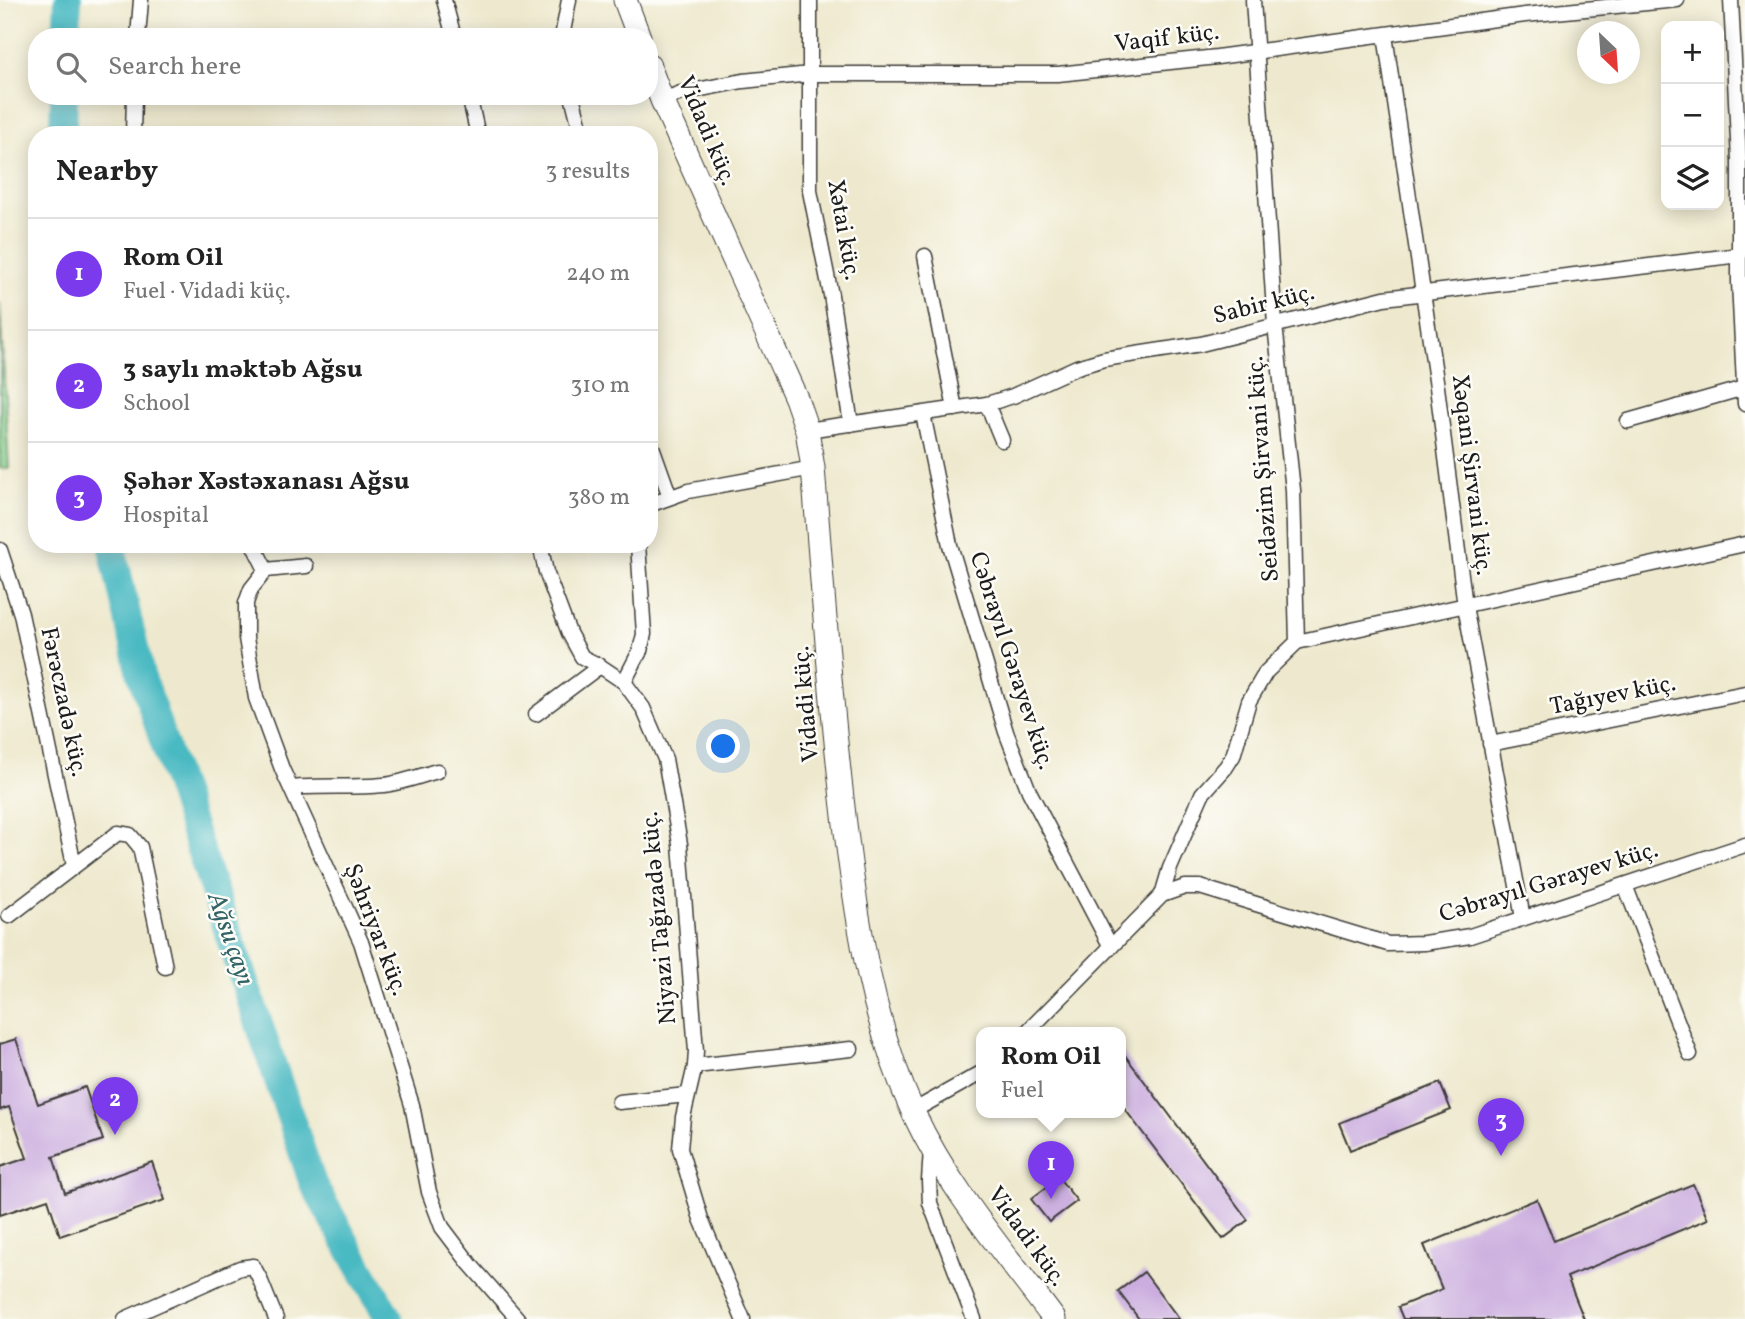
<!DOCTYPE html>
<html lang="en">
<head>
<meta charset="utf-8">
<style>
  :root { --surface:#fff; --page:#f6f6f6; --text:#222; --muted:#767676; --line:#e0e0e0; --accent:#7c3aed }
  body { margin:0; font-family:Vollkorn,serif; background:var(--page); color:var(--text) }
  .controls { position:absolute; right:21px; top:21px; display:grid; overflow:hidden; border-radius:14px; box-shadow:0 4px 18px #0003 }
  .controls button { width:63px; height:63px; display:grid; place-items:center; padding:0; border:0; border-bottom:2px solid var(--line); background:var(--surface); color:var(--text); font:35px sans-serif }
  .compass { position:absolute; left:1577px; top:21px; width:63px; height:63px; border-radius:50%; background:var(--surface); box-shadow:0 4px 18px #0003; rotate:155deg }
  .you { position:absolute; left:724px; top:747px; width:24px; height:24px; margin:-18px; border:5px solid #fff; border-radius:50%; background:#1a73e8; box-shadow:0 0 0 10px #1a73e833 }
  .badge { display:grid; place-items:center; width:46px; height:46px; border-radius:50%; background:var(--accent); color:#fff; font-size:23px; font-weight:700 }
  .pin { position:absolute; translate:-50% -58px; filter:drop-shadow(0 2px 4px #0008) }
  .pin::after { content:''; position:absolute; top:37px; width:24px; height:21px; background:inherit; clip-path:polygon(0 0,100% 0,50% 100%) }
  .popup { position:absolute; left:976px; top:1027px; width:150px; height:91px; box-sizing:border-box; display:grid; place-content:center; border-radius:14px; background:var(--surface); filter:drop-shadow(0 2px 5px #0005); font-size:23px; white-space:nowrap; color:var(--muted) }
  .popup b { font-size:26px; color:var(--text) }
  .popup::after { content:''; position:absolute; left:50%; top:100%; margin-left:-14px; border:14px solid transparent; border-top-color:var(--surface) }
  .list { margin:0; padding:0; list-style:none }
  h2 { display:flex; justify-content:space-between; align-items:center; height:91px; margin:0; padding:0 28px; font-size:30px }
  h2 small { font-size:23px; font-weight:400; color:var(--muted) }
  .list li { display:grid; grid-template-columns:46px 1fr auto; gap:21px; align-items:center; box-sizing:border-box; height:112px; padding:0 28px; border-top:2px solid var(--line) }
  .list b { display:block; font-size:26px; white-space:nowrap }
  .list p { margin:0; font-size:23px; white-space:nowrap; color:var(--muted) }
  .list em { font-size:23px; font-style:normal; color:var(--muted) }
  .icon { flex:none; width:38px; height:38px; fill:none; stroke:currentColor; stroke-width:2; stroke-linecap:round; stroke-linejoin:round }
  .map { position:relative; flex:none; width:1745px; height:1319px; overflow:hidden }
  .search { position:absolute; background:var(--surface); box-shadow:0 4px 18px #0003; left:28px; top:28px; width:630px; height:77px; display:flex; align-items:center; gap:18px; box-sizing:border-box; padding:0 24px; border-radius:28px; color:var(--muted); font-size:26px }
  .panel { position:absolute; background:var(--surface); box-shadow:0 4px 18px #0003; left:28px; top:126px; width:630px; height:427px; border-radius:28px }
  .map>svg:first-child { display:block }
</style>
</head>
<body>
<div class="map">
<svg width="1745" height="1319" viewBox="0 0 1745 1319">
  <rect width="100%" height="100%" fill="#fdfcf7"/>
  <filter id="ink" filterUnits="userSpaceOnUse"><feTurbulence type="fractalNoise" baseFrequency=".0143" numOctaves="2"/><feDisplacementMap in="SourceGraphic" scale="14" xChannelSelector="R" yChannelSelector="G"/><feConvolveMatrix kernelMatrix="1 2 1 2 8 2 1 2 1" color-interpolation-filters="sRGB"/></filter>
  <filter id="wash" filterUnits="userSpaceOnUse"><feTurbulence type="fractalNoise" baseFrequency=".00686" numOctaves="4" result="noise"/><feDisplacementMap in="SourceGraphic" scale="28" xChannelSelector="R" yChannelSelector="G"/><feGaussianBlur stdDeviation="1.57" result="paint"/><feColorMatrix in="noise" values="0 0 0 0 0 0 0 0 0 0 0 0 0 0 0 0 0 1.4 0 .05"/><feComposite in="paint" operator="in"/></filter>
  <g filter="url(#wash)">
    <rect width="100%" height="100%" fill="#eee9ce"/>
    <polygon fill="#84cd8a" stroke="#507453" stroke-width="2" points="0,304 9,468 0,468"/>
    <g fill="none" stroke-linecap="round" stroke-linejoin="round">
      <g stroke="#4ab9c2" stroke-width="28">
        <polyline points="66,37 68,0"/>
        <polyline points="63,135 64,96"/>
        <polyline points="111,544 141,675 313,1184 389,1319"/>
      </g>
    </g>
    <g id="blocks">
      <g fill="#cbaddf">
        <polygon points="16,1039 38,1104 85,1087 103,1140 53,1157 65,1193 152,1162 165,1200 60,1236 48,1199 0,1215 0,1167 27,1158 9,1107 0,1110 0,1044"/>
        <polygon points="1121,1050 1248,1220 1223,1239 1121,1104"/>
        <polygon points="1440,1083 1451,1110 1350,1150 1339,1123"/>
        <polygon points="1059,1178 1077,1201 1049,1222 1031,1199"/>
        <polygon points="1693,1184 1708,1219 1567,1277 1584,1319 1403,1319 1398,1307 1442,1289 1424,1245 1537,1199 1554,1241"/>
        <polygon points="1144,1272 1179,1319 1139,1319 1118,1291"/>
      </g>
    </g>
  </g>
  <g filter="url(#ink)">
    <use href="#blocks" fill-opacity="0" stroke="#3c3b37" stroke-width="2"/>
    <g fill="none" stroke-linecap="round" stroke-linejoin="round">
      <defs>
        <g id="minor">
          <polyline points="444,0 454,37"/>
          <polyline points="810,0 810,191 831,295 851,424"/>
          <polyline points="1731,0 1739,161 1739,282 1745,404"/>
          <polyline points="1385,35 1437,387 1465,606 1523,918"/>
          <polyline points="138,37 141,0"/>
          <polyline points="562,37 569,0"/>
          <polyline points="469,96 478,135"/>
          <polyline points="572,96 582,135"/>
          <polyline points="662,100 681,93 743,81 810,74 1058,74 1217,57 1525,15 1677,0"/>
          <polyline points="133,135 134,96"/>
          <polyline points="925,256 955,409"/>
          <polyline points="987,404 1002,440"/>
          <polyline points="923,414 950,545 1006,732 1029,791 1111,947"/>
          <polyline points="1628,421 1744,388"/>
          <polyline points="807,430 987,404 1013,396 1077,367 1104,359 1201,344 1384,298 1740,255"/>
          <polyline points="649,438 670,497"/>
          <polyline points="649,505 688,491 813,468"/>
          <polyline points="253,544 266,570 251,589 246,603 246,638 256,698 282,769 361,942 412,1105 429,1192 442,1227 470,1264 518,1319"/>
          <polyline points="540,544 546,572 569,633 582,657 600,666 624,682 643,708 665,759 680,844 696,1051 695,1066 683,1117 680,1149 701,1219 743,1319"/>
          <polyline points="0,550 21,614 74,865"/>
          <polyline points="266,570 306,566"/>
          <polyline points="1297,642 1745,544"/>
          <polyline points="624,682 640,651 644,634 638,544"/>
          <polyline points="536,714 600,666"/>
          <polyline points="1490,744 1745,693"/>
          <path d="M 291,788 C 322,785 353,788 384,785 C 401,783 420,776 437,771"/>
          <polyline points="1625,885 1690,1054"/>
          <polyline points="1162,895 1170,868 1202,794 1226,767 1233,756 1249,701 1266,672 1297,642 1293,490 1275,325 1253,0"/>
          <polyline points="9,916 118,833 130,835 140,847 165,967"/>
          <polyline points="1026,1033 1162,895 1185,887 1200,887 1388,944 1424,943 1470,936 1745,845"/>
          <polyline points="695,1066 851,1049"/>
          <polyline points="619,1102 687,1095"/>
          <polyline points="913,1111 981,1073"/>
          <polyline points="931,1149 929,1181 930,1203 974,1319"/>
          <polyline points="125,1319 240,1268 253,1266 259,1277 276,1319"/>
        </g>
        <g id="primary">
          <polyline points="625,0 639,37"/>
          <path d="M 649,66 L 662,100 L 796,398 L 807,430 L 813,468 C 823,590 831,711 846,832 C 858,928 873,1025 914,1114 C 949,1189 1005,1253 1054,1319"/>
        </g>
      </defs>
      <use href="#minor" stroke="#3c3b37" stroke-width="17"/>
      <use href="#primary" stroke="#3c3b37" stroke-width="25"/>
      <use href="#minor" stroke="#fff" stroke-width="14"/>
      <use href="#primary" stroke="#fff" stroke-width="23"/>
    </g>
  </g>
  <g text-anchor="middle" dominant-baseline="central" stroke-width="5" stroke-linejoin="round" paint-order="stroke">
    <g font-size="24" fill="#1c1c1c" stroke="#fdfcf7">
      <text transform="translate(1167 39) rotate(-7)">Vaqif küç.</text>
      <text transform="translate(706 131) rotate(67)">Vidadi küç.</text>
      <text transform="translate(843 230) rotate(80)">Xətai küç.</text>
      <text transform="translate(1264 305) rotate(-14)">Sabir küç.</text>
      <text transform="translate(1264 469) rotate(-94)">Seidəzim Şirvani küç.</text>
      <text transform="translate(1471 475) rotate(83)">Xəqani Şirvani küç.</text>
      <text transform="translate(1011 661) rotate(72)">Cəbrayıl Gərayev küç.</text>
      <text transform="translate(1613 696) rotate(-11)">Tağıyev küç.</text>
      <text transform="translate(63 702) rotate(78)">Fərəczadə küç.</text>
      <text transform="translate(807 704) rotate(-95)">Vidadi küç.</text>
      <text transform="translate(1549 883) rotate(-17)">Cəbrayıl Gərayev küç.</text>
      <text transform="translate(660 918) rotate(-95)">Niyazi Tağızadə küç.</text>
      <text transform="translate(375 930) rotate(69)">Şəhriyar küç.</text>
      <text transform="translate(1026 1237) rotate(54)">Vidadi küç.</text>
    </g>
    <g font-size="26" font-style="italic" fill="#316367" stroke="#fdfcf7">
      <text transform="translate(230 939) rotate(71)">Ağsu çayı</text>
    </g>
  </g>
</svg>
<div class="controls">
<button>+</button>
<button>−</button>
<button><svg class="icon" aria-label="layers" viewBox="0 0 24 24"><path d="M12 4l9 5-9 5-9-5zM3 14l9 5 9-5"/></svg></button>
</div>
<svg class="compass" viewBox="-18 -18 36 36"><path d="M0-13l5 13h-10z" fill="#e53935"/><path d="M0 13l5-13h-10z" fill="#767676"/></svg>
<div class="you"></div>
<div class="pin badge" style="left:1051px;top:1199px">1</div>
<div class="popup"><b>Rom Oil</b>Fuel</div>
<div class="pin badge" style="left:115px;top:1135px">2</div>
<div class="pin badge" style="left:1501px;top:1156px">3</div>
<div class="search"><svg class="icon" aria-label="search" viewBox="0 0 24 24"><circle cx="10" cy="10" r="6"/><path d="M15 15l6 6"/></svg>Search here</div>
<section class="panel">
<h2>Nearby<small>3 results</small></h2>
<ul class="list">
<li><span class="badge">1</span><div><b>Rom Oil</b><p>Fuel · Vidadi küç.</p></div><em>240 m</em></li>
<li><span class="badge">2</span><div><b>3 saylı məktəb Ağsu</b><p>School</p></div><em>310 m</em></li>
<li><span class="badge">3</span><div><b>Şəhər Xəstəxanası Ağsu</b><p>Hospital</p></div><em>380 m</em></li>
</ul>
</section>
</div>
</body>
</html>
